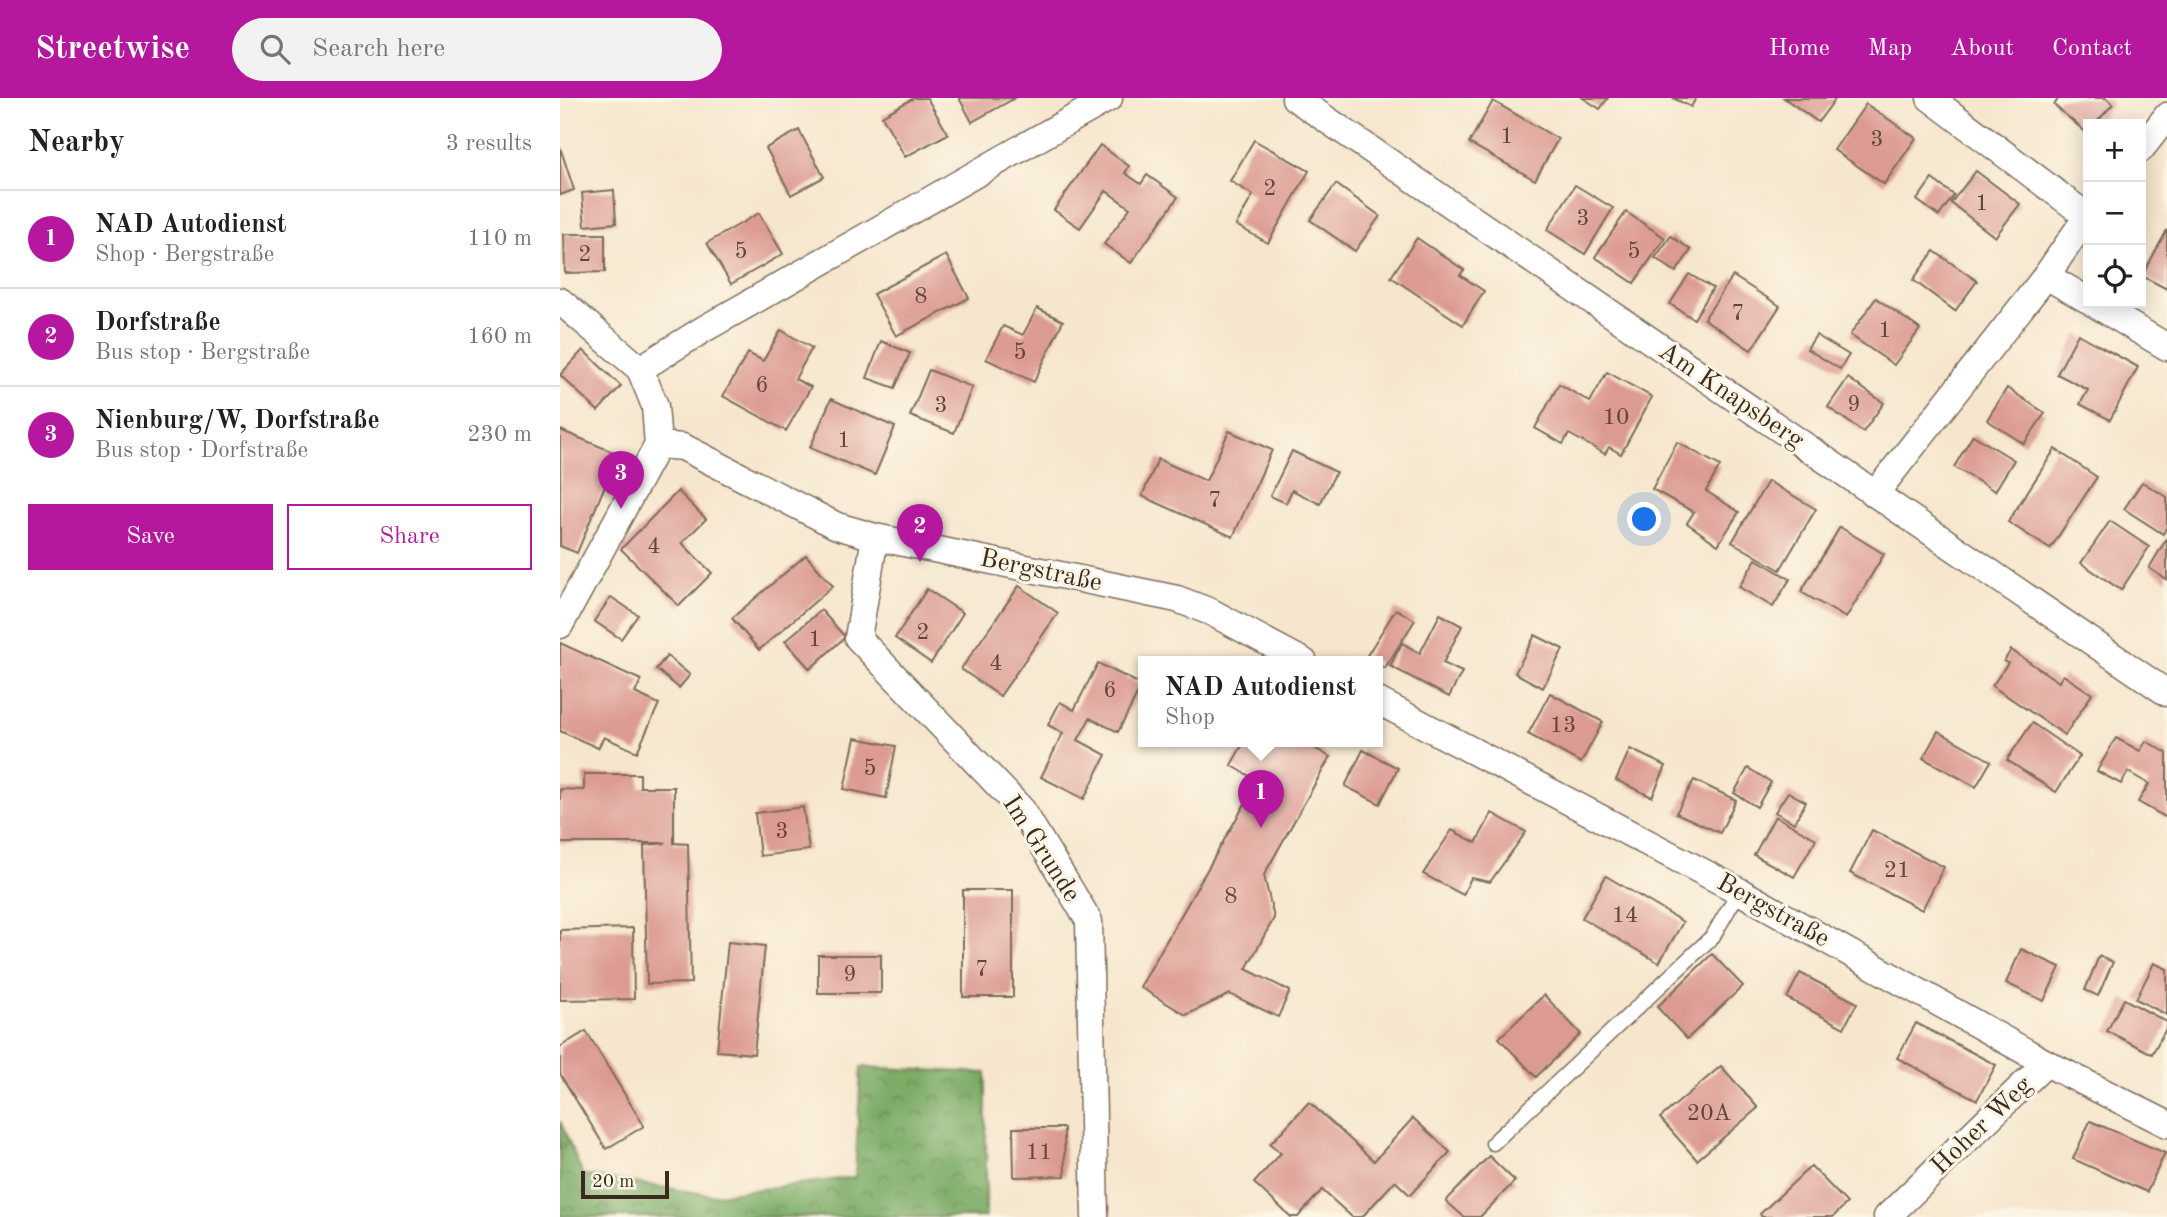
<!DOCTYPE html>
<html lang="en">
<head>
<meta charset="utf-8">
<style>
  :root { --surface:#fff; --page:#f2f2f2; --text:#202124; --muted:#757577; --line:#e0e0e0; --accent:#b5179e }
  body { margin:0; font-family:"Old Standard TT",serif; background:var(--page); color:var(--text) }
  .controls { position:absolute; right:21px; top:21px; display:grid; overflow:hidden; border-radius:0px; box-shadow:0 4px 18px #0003 }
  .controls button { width:63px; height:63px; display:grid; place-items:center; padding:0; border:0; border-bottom:2px solid var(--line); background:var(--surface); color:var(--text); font:35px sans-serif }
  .scale { position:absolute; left:21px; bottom:18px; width:88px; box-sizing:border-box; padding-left:7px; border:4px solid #3b2a1e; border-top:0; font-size:19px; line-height:24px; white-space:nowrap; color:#3b2a1e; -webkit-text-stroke:5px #fcf5e5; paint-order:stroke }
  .you { position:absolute; left:1085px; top:422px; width:24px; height:24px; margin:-18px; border:5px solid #fff; border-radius:50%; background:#1a73e8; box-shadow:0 0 0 10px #1a73e833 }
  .badge { display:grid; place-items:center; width:46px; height:46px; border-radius:50%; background:var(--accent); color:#fff; font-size:23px; font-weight:700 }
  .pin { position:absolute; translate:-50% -58px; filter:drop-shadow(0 2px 4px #0008) }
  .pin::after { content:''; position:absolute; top:37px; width:24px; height:21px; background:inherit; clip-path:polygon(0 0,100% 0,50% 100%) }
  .popup { position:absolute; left:578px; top:558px; width:245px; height:91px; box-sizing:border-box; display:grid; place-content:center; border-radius:0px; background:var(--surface); filter:drop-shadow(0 2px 5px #0005); font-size:23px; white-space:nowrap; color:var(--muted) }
  .popup b { font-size:26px; color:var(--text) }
  .popup::after { content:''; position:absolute; left:50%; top:100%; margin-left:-14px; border:14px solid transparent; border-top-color:var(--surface) }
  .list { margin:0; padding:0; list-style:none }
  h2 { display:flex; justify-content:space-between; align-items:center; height:91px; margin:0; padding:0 28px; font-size:30px }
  h2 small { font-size:23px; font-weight:400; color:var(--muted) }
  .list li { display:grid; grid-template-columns:46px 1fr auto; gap:21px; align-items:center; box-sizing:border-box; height:98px; padding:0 28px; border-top:2px solid var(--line) }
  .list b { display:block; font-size:26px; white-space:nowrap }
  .list p { margin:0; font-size:23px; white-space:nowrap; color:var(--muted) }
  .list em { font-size:23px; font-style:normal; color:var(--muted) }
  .actions { display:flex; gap:14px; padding:21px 28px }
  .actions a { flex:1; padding:16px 0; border:2px solid var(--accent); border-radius:0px; text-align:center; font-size:24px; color:var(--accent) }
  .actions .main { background:var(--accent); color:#fff }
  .icon { flex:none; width:38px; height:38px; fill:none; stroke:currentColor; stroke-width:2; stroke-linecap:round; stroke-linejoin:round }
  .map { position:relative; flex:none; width:1607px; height:1119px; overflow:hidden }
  header { display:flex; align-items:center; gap:42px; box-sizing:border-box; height:98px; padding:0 35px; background:var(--accent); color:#fff }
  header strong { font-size:33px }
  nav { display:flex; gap:38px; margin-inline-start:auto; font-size:24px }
  .search { width:490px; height:63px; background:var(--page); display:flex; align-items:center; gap:18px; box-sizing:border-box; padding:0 24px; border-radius:38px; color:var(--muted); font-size:26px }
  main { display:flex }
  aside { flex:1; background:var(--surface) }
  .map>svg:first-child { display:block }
</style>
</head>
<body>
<header>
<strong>Streetwise</strong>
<div class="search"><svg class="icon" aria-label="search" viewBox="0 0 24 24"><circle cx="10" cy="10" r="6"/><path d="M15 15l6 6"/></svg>Search here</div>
<nav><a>Home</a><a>Map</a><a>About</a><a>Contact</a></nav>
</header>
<main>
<aside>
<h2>Nearby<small>3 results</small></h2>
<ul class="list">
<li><span class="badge">1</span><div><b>NAD Autodienst</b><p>Shop · Bergstraße</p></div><em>110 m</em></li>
<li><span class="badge">2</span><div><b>Dorfstraße</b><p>Bus stop · Bergstraße</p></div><em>160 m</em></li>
<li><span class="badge">3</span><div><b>Nienburg/W, Dorfstraße</b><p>Bus stop · Dorfstraße</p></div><em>230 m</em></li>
</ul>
<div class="actions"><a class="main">Save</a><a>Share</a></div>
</aside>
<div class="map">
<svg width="1607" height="1119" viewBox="0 0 1607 1119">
  <defs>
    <pattern id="forest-crowns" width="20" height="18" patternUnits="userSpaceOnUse" patternTransform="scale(1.75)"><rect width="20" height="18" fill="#7cac66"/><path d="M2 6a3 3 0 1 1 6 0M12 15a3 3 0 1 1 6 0" fill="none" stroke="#678c53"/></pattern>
  </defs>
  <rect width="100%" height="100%" fill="#fcf5e5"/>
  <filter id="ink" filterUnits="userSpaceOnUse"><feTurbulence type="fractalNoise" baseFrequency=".0143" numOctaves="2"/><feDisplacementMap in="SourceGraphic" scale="14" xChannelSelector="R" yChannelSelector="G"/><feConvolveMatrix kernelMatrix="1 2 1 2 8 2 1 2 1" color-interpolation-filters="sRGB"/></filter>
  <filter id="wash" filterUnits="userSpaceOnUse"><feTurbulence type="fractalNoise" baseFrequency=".00686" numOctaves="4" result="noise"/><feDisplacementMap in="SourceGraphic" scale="28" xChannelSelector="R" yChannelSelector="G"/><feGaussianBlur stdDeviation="1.57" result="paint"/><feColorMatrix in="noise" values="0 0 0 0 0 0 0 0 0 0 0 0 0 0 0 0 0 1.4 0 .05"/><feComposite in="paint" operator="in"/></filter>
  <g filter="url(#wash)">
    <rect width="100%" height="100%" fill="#f6e6cd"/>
    <polygon fill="url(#forest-crowns)" stroke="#5c6b42" stroke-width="2" points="301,969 426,975 426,1119 0,1119 0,1023 23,1077 152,1097 295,1079"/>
    <g id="blocks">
      <g fill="#db9a92">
        <polygon points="354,0 367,0 388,36 345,59 322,18"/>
        <polygon points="399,0 455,0 412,24"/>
        <polygon points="1023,0 1048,0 1040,11"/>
        <polygon points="1113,0 1136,0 1131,9"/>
        <polygon points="1224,0 1276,0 1258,24"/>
        <polygon points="1499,0 1546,0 1553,6 1535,26 1528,26 1528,36 1494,7"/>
        <polygon points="933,3 998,41 975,82 909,45"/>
        <polygon points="1306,6 1356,40 1324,86 1274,52"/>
        <polygon points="239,32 264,79 231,97 206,50"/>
        <polygon points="694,42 749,73 708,145 676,127 693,97 670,83"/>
        <polygon points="540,47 569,68 565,75 581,86 587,77 618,99 571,165 544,146 570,110 546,93 520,130 494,112"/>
        <polygon points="0,49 14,92 0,97"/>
        <polygon points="1416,73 1460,106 1435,139 1391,105"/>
        <polygon points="1372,81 1394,97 1379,118 1357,102"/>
        <polygon points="776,86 820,118 795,153 750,122"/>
        <polygon points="1015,87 1053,110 1025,156 987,132"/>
        <polygon points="54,92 56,125 25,128 22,95"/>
        <polygon points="1066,114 1105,140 1074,185 1035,159"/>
        <polygon points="199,115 223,156 171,186 147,145"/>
        <polygon points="1607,132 1607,191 1582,178"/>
        <polygon points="4,136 45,136 45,174 5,175"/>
        <polygon points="1111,138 1131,152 1116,174 1095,160"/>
        <polygon points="857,140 904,172 900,177 924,193 903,227 831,179"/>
        <polygon points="1374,153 1417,183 1395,213 1353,182"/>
        <polygon points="386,157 409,200 336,238 313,196"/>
        <polygon points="1129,176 1153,190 1134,221 1110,206"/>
        <polygon points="1173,178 1220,208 1191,252 1144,221"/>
        <polygon points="1316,200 1360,231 1334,267 1290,237"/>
        <polygon points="477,210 503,223 474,284 426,261 443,228 463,237"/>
        <polygon points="221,232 252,250 235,281 251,289 226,333 163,298 188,255 203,263"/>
        <polygon points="1518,236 1578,269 1550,322 1520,306 1528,292 1497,276"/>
        <polygon points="1256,237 1289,257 1280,271 1247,251"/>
        <polygon points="321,243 350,255 335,290 307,280"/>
        <polygon points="23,252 61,288 38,313 0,277"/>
        <polygon points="369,272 412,289 394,335 350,318"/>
        <polygon points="1047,274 1092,299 1061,356 1049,349 1045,356 1009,336 1003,346 975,330 999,286 1030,304"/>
        <polygon points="1288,280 1324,305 1303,334 1268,309"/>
        <polygon points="1447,290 1485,315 1464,346 1427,322"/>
        <polygon points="271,301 335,329 315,377 250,350"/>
        <polygon points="0,332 58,356 17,455 0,448"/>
        <polygon points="669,333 712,352 673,439 582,398 598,361 646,383"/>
        <polygon points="1413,337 1454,362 1435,393 1394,369"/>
        <polygon points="1117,344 1160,368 1146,393 1179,414 1158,447 1127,425 1134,414 1092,391"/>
        <polygon points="1495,351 1537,379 1490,451 1448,424"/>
        <polygon points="732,353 776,374 760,406 732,392 726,405 710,398"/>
        <polygon points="1208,383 1256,411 1220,472 1172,444"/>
        <polygon points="1582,384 1607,399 1607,428 1603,436 1564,411"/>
        <polygon points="118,393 146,421 122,445 152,475 119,508 61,451"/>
        <polygon points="1550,423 1589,449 1561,492 1521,465"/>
        <polygon points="1280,429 1324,456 1286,520 1241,494"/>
        <polygon points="1607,440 1607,482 1589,470"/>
        <polygon points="246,457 273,488 199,552 172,520"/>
        <polygon points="1196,461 1230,481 1213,509 1179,489"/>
        <polygon points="459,488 498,515 440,598 401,571"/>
        <polygon points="367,491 403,515 371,565 335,540"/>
        <polygon points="51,499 78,517 61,541 34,523"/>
        <polygon points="836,511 855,522 825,570 818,567 818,564 806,559"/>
        <polygon points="261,512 285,539 250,571 225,543"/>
        <polygon points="880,516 902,528 883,565 902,574 889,599 830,568 842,545 860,555"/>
        <polygon points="975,537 1003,551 983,590 955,575"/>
        <polygon points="0,545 81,582 75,595 99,606 77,654 44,639 38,650 0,633"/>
        <polygon points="1451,552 1499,584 1503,577 1532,596 1505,637 1432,588 1448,565 1444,563"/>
        <polygon points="107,558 130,577 119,590 96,571"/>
        <polygon points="538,565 582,587 558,634 530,620 518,642 546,657 524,701 481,679 503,635 488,627 500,604 514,612"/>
        <polygon points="990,595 1043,624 1021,665 968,636"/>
        <polygon points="1472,625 1520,658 1496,694 1447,662"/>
        <polygon points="1378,633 1431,663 1416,689 1363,660"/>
        <polygon points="295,640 336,648 326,700 284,691"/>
        <polygon points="1556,640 1580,653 1586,643 1607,655 1607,720 1578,704 1589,686 1568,674 1561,686 1537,673"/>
        <polygon points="684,644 744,644 770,659 704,777 714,820 686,871 730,893 718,919 670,896 626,917 580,889 698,683 671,667"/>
        <polygon points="1070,651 1106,668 1092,699 1056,682"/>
        <polygon points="803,652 838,670 820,706 785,688"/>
        <polygon points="1188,670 1211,684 1197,709 1174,695"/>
        <polygon points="24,676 80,676 80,689 114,689 114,745 128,746 131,885 87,886 84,747 106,745 0,745 0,691 24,692"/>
        <polygon points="1134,682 1176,702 1160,735 1116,715"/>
        <polygon points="1228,694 1246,704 1234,725 1215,714"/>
        <polygon points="243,709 249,752 200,758 195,715"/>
        <polygon points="932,715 966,734 930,784 911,780 903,797 863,776 892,732 916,745"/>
        <polygon points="1215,718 1256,741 1234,779 1194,757"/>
        <polygon points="1312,732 1384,769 1362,812 1290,775"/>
        <polygon points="1046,778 1123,824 1099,865 1022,820"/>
        <rect x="403" y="792" width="50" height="107"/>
        <polygon points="73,830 74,901 0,902 0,832"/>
        <polygon points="168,844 205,848 194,956 157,953"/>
        <polygon points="1461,851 1500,869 1484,903 1446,885"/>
        <polygon points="1152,856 1183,888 1127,941 1097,909"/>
        <rect x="258" y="857" width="63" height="38"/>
        <polygon points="1539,858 1553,864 1538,898 1525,892"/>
        <polygon points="1594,865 1607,871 1607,917 1576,901"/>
        <polygon points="1240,875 1297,905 1284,930 1227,900"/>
        <polygon points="984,897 1021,936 976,979 939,940"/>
        <polygon points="1564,901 1607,924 1607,929 1592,956 1547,933"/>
        <polygon points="1356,925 1436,967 1417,1002 1337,960"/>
        <polygon points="26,933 84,1028 46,1051 0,976 0,949"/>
        <polygon points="1161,968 1198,1010 1137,1062 1100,1020"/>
        <polygon points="749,1004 814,1063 853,1020 890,1054 850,1097 835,1083 802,1119 792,1119 762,1092 738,1119 731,1119 694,1085 721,1055 710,1046"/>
        <polygon points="1530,1023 1605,1055 1587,1094 1513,1061"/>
        <polygon points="453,1030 504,1030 505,1078 454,1079"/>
        <polygon points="929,1058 955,1083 920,1119 904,1119 886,1103"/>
        <polygon points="1251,1068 1287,1105 1273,1119 1202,1119 1200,1116"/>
      </g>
    </g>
  </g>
  <g filter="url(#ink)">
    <use href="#blocks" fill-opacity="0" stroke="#7c6c5b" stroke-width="2"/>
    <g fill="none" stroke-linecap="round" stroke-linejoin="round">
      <defs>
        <polyline id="lane" points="933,1045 1153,838 1179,793"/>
        <g id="street">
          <polyline points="735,0 1607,595"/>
          <polyline points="1370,0 1527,118"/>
          <polyline points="1581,51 1607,18"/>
          <polyline points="1486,178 1528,202"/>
          <polyline points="0,203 80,271"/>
          <polyline points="1533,205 1607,249"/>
          <polyline points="98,347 123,349 277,428 315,439 617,501 651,514 744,564"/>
          <polyline points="1315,396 1486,178 1528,117"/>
          <polyline points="315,439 298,540 462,712 529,823 535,1119"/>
          <polyline points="0,527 98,347 95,308 80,271 144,231 549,0"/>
          <polyline points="818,603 1179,793 1486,965 1607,1026"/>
          <polyline points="1327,1119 1486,965"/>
        </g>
      </defs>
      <use href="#lane" stroke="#7c6c5b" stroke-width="17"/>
      <use href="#street" stroke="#7c6c5b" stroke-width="29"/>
      <use href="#lane" stroke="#fff" stroke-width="14"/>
      <use href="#street" stroke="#fff" stroke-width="26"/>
    </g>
  </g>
  <g text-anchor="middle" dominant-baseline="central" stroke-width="6" stroke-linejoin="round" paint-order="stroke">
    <g font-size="23" fill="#63463b">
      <text x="947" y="38">1</text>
      <text x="1317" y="41">3</text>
      <text x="710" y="90">2</text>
      <text x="1422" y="105">1</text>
      <text x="1023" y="120">3</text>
      <text x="181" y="153">5</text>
      <text x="1074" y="153">5</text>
      <text x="25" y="156">2</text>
      <text x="361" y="198">8</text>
      <text x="1178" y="215">7</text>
      <text x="1325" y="232">1</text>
      <text x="460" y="254">5</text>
      <text x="202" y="287">6</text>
      <text x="1294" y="306">9</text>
      <text x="381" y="307">3</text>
      <text x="1056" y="319">10</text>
      <text x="284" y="342">1</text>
      <text x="655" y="402">7</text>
      <text x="94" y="448">4</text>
      <text x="363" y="534">2</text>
      <text x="255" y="541">1</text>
      <text x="436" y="565">4</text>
      <text x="550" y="592">6</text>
      <text x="1003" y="627">13</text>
      <text x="310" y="670">5</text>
      <text x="222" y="733">3</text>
      <text x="1337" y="772">21</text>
      <text x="671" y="798">8</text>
      <text x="1065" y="817">14</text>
      <text x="422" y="871">7</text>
      <text x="290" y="876">9</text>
      <text x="1149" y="1015">20A</text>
      <text x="479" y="1054">11</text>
    </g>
    <g font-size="26" fill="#3b2a1e" stroke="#fcf5e5">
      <text transform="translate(1171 298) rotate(34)">Am Knapsberg</text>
      <text transform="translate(481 473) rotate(12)">Bergstraße</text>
      <text transform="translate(481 751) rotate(57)">Im Grunde</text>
      <text transform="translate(1213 813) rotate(29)">Bergstraße</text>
      <text transform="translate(1422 1028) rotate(-44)">Hoher Weg</text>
    </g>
  </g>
</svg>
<div class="controls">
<button>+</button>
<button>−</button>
<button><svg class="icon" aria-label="locate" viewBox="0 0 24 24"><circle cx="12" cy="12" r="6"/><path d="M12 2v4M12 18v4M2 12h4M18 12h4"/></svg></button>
</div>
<div class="scale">20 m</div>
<div class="you"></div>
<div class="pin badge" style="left:701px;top:730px">1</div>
<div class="popup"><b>NAD Autodienst</b>Shop</div>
<div class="pin badge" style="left:360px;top:464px">2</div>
<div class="pin badge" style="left:61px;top:411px">3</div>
</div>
</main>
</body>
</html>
